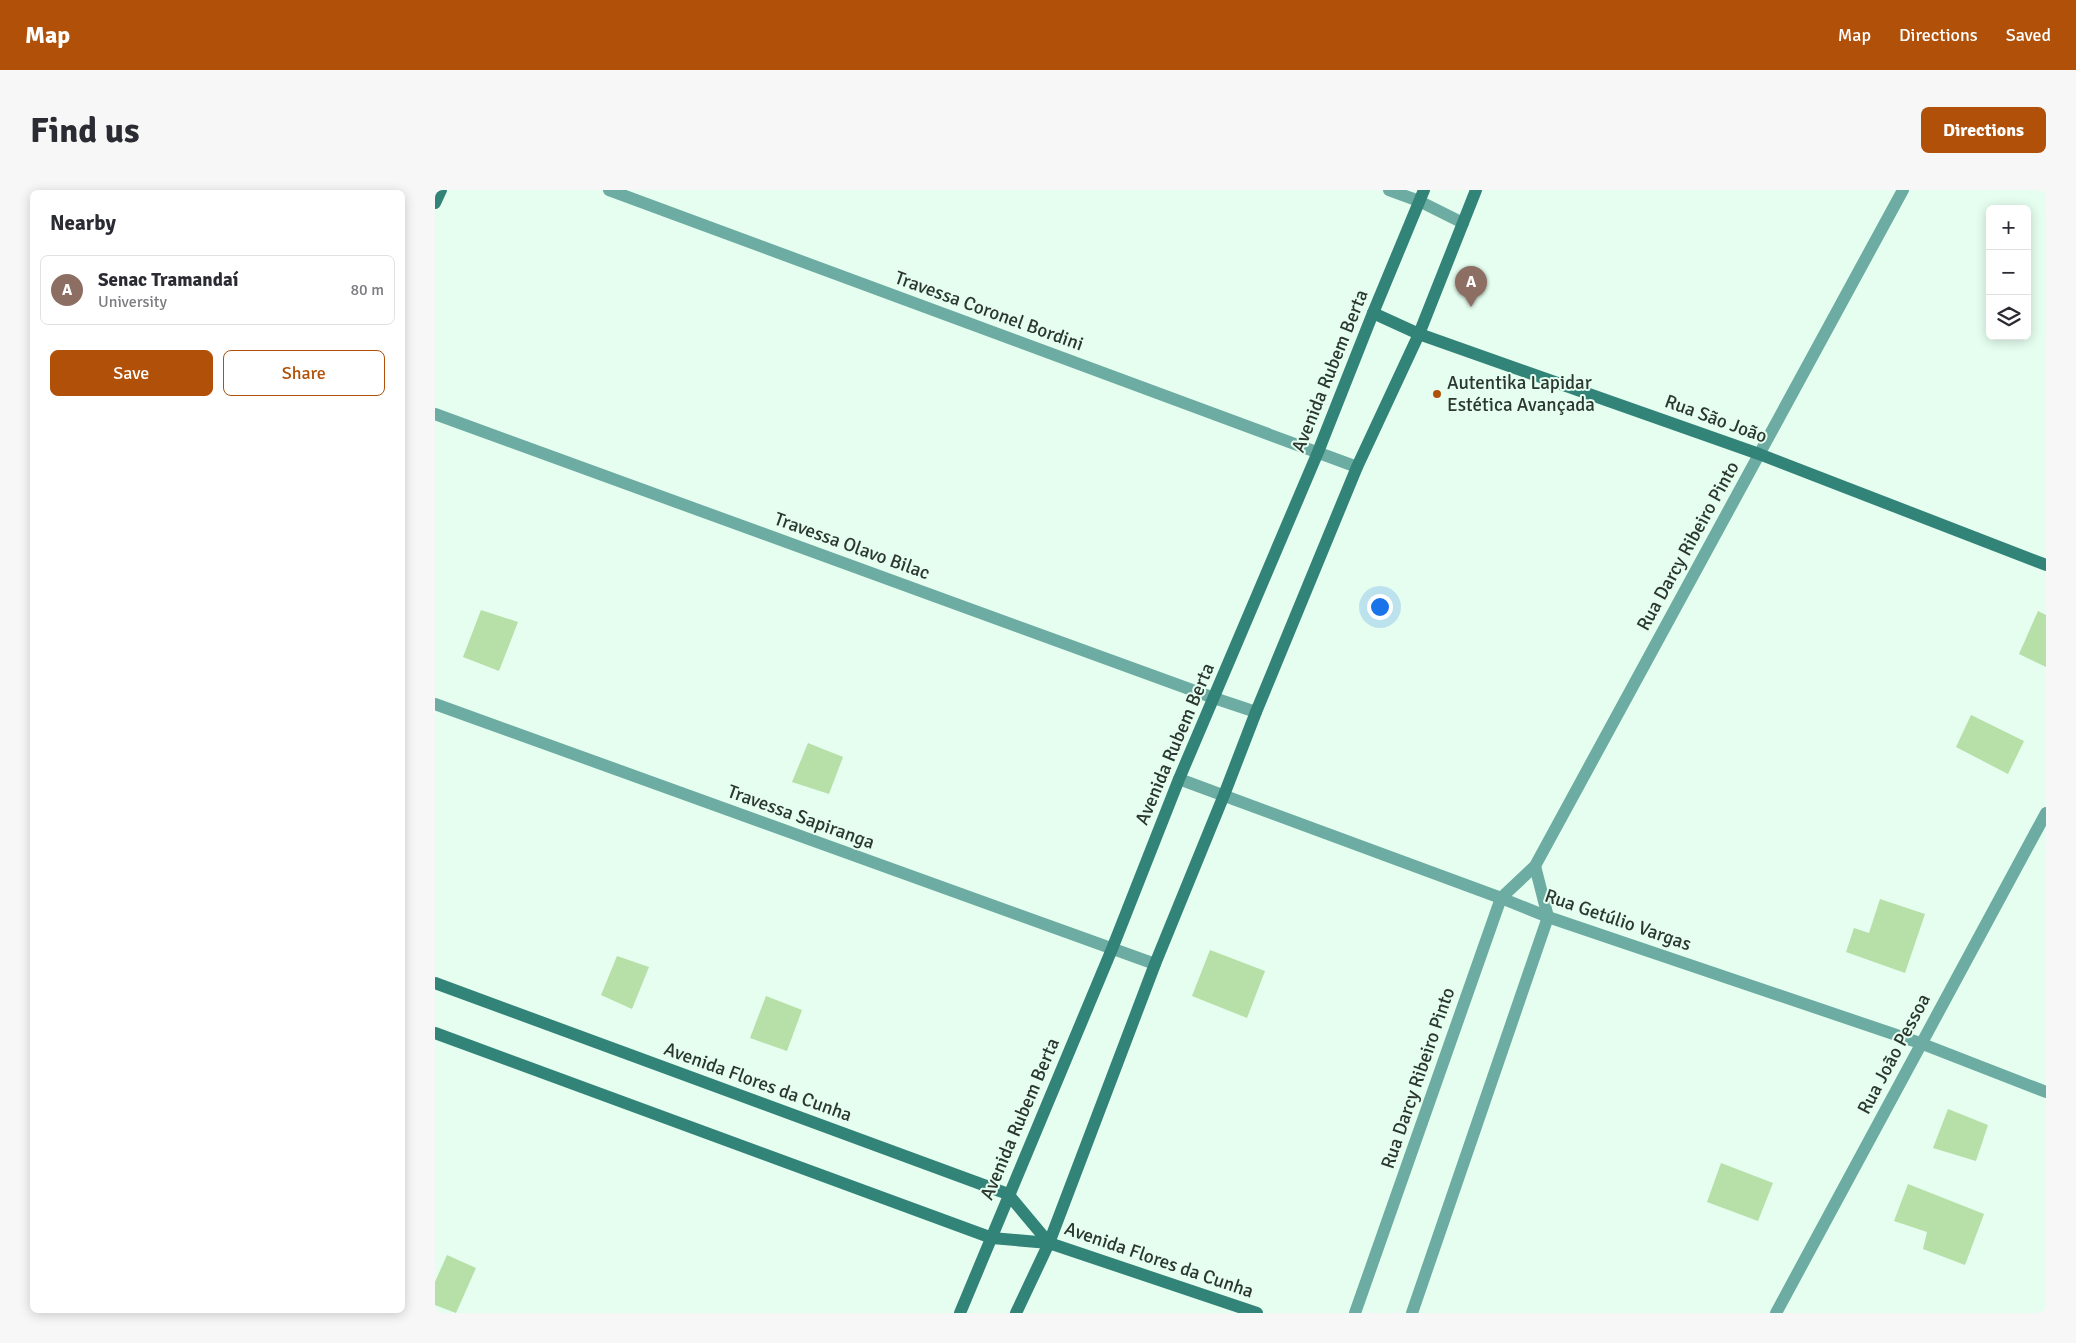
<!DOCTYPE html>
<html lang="en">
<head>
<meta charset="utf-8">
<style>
  :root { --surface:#fff; --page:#f7f7f7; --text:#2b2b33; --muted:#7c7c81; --line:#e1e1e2; --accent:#b15109 }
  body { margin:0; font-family:Signika,sans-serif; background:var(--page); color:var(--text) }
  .controls { position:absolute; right:15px; top:15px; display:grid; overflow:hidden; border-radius:8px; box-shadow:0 2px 12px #0003 }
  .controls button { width:45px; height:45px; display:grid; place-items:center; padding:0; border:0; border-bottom:1px solid var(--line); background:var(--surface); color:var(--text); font:25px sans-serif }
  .you { position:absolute; left:944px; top:416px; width:18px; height:18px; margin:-12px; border:4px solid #fff; border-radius:50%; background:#1a73e8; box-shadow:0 0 0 8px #1a73e833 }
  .badge { display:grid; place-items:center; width:32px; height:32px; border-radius:50%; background:var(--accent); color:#fff; font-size:16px; font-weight:700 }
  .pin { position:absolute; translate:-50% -41px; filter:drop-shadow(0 1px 2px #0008) }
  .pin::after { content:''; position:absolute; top:26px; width:18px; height:15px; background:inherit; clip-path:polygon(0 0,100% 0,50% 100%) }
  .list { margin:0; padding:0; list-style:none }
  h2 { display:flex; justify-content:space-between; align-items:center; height:65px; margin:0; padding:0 20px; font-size:21px }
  h2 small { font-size:16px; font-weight:400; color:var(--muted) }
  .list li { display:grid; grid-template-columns:32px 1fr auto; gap:15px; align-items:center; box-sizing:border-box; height:70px; margin:0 10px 10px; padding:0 10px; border:1px solid var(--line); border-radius:8px }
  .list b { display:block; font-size:19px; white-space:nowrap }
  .list p { margin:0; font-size:16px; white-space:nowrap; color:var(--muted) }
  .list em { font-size:16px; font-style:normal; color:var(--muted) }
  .actions { display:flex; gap:10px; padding:15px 20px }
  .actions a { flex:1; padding:11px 0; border:1px solid var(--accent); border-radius:8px; text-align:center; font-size:18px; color:var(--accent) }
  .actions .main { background:var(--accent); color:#fff }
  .icon { flex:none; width:28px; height:28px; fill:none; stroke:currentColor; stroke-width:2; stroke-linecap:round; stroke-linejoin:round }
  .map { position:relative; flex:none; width:1611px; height:1123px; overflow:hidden; border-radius:8px }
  header { display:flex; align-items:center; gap:30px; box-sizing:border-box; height:70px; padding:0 25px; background:var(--accent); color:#fff }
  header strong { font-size:24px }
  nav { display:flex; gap:28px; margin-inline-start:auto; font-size:18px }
  .intro { display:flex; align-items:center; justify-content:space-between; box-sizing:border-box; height:120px; padding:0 30px }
  h1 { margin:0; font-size:35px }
  .button { padding:12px 22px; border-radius:8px; background:var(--accent); color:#fff; font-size:18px; font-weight:700 }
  main { display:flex; gap:30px; padding:0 30px }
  aside { flex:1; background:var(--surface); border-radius:8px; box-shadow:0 2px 12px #0003 }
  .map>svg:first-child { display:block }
</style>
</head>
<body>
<header>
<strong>Map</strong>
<nav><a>Map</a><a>Directions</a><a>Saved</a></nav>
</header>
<div class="intro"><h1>Find us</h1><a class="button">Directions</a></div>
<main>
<aside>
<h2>Nearby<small></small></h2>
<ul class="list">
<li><span class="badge" style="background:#8d6e63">A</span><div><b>Senac Tramandaí</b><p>University</p></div><em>80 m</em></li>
</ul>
<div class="actions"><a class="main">Save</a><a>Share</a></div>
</aside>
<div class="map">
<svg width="1611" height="1123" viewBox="0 0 1611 1123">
  <rect width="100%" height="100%" fill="#e5feef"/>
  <g fill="#b6e0a8">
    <polygon points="46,420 83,432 64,481 28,467"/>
    <polygon points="1603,421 1611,425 1611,477 1584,464"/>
    <polygon points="1536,525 1589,551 1573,584 1521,557"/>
    <polygon points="373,553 408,567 394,604 357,592"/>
    <polygon points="1445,709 1490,724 1470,783 1411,762 1419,738 1434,743"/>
    <polygon points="775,760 830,781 812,828 757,806"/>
    <polygon points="182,766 214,777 197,819 166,805"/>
    <polygon points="331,806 367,820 352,861 315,848"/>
    <polygon points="1513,919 1553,935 1541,971 1498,958"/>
    <polygon points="1286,973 1338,993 1323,1031 1272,1012"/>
    <polygon points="1473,994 1549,1024 1530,1075 1488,1059 1492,1042 1459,1031"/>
    <polygon points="12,1065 41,1078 21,1123 0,1115 0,1092"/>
  </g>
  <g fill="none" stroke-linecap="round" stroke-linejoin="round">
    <g stroke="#6daca2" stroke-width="12">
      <polyline points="174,0 922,277"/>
      <polyline points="954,0 984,11 1028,33"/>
      <polyline points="0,224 779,508 821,522"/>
      <polyline points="0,514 720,774"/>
      <polyline points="744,589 1066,708 1113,727 1485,853 1611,902"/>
      <polyline points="920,1123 1066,708 1100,676 1468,0"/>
      <polyline points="977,1123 1113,727 1100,676"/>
      <polyline points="1341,1123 1611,623"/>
    </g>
    <g stroke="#328378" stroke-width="12">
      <polyline points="0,13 6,0"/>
      <polyline points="938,123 984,144 1324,264 1611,375"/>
      <polyline points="0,793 573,1004 614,1053"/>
      <polyline points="0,843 557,1048 614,1053 822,1123"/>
      <polyline points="525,1123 677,759 744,589 883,262 938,123 989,0"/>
      <polyline points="581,1123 614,1053 720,774 789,605 821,522 922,277 984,144 1041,0"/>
    </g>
  </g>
  <circle fill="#b15109" stroke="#e5feef" stroke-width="2" cx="1002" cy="204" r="5"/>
  <g text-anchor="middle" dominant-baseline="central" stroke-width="4" stroke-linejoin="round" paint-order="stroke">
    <g font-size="19" fill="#2b3730" stroke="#e5feef">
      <text transform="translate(554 121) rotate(20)">Travessa Coronel Bordini</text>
      <text transform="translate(895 181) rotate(-68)">Avenida Rubem Berta</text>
      <text transform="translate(1281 229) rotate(20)">Rua São João</text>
      <text transform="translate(417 356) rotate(20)">Travessa Olavo Bilac</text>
      <text transform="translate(1253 356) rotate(-61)">Rua Darcy Ribeiro Pinto</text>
      <text transform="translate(740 554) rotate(-67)">Avenida Rubem Berta</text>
      <text transform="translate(366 627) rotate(20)">Travessa Sapiranga</text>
      <text transform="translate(1183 730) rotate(19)">Rua Getúlio Vargas</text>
      <text transform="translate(1459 864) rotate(-62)">Rua João Pessoa</text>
      <text transform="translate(983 888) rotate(-71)">Rua Darcy Ribeiro Pinto</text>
      <text transform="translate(323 892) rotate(20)">Avenida Flores da Cunha</text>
      <text transform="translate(585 929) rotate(-67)">Avenida Rubem Berta</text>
      <text transform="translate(724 1070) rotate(19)">Avenida Flores da Cunha</text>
    </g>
    <g font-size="19" fill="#2b3730" stroke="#e5feef" text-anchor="start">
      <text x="1012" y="193">Autentika Lapidar<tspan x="1012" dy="22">Estética Avançada</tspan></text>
    </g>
  </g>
</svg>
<div class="controls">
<button>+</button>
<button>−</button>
<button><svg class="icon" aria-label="layers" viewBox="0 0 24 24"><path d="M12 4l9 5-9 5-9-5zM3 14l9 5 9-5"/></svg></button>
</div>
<div class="you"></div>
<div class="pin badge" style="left:1036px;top:117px;background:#8d6e63">A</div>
</div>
</main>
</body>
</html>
